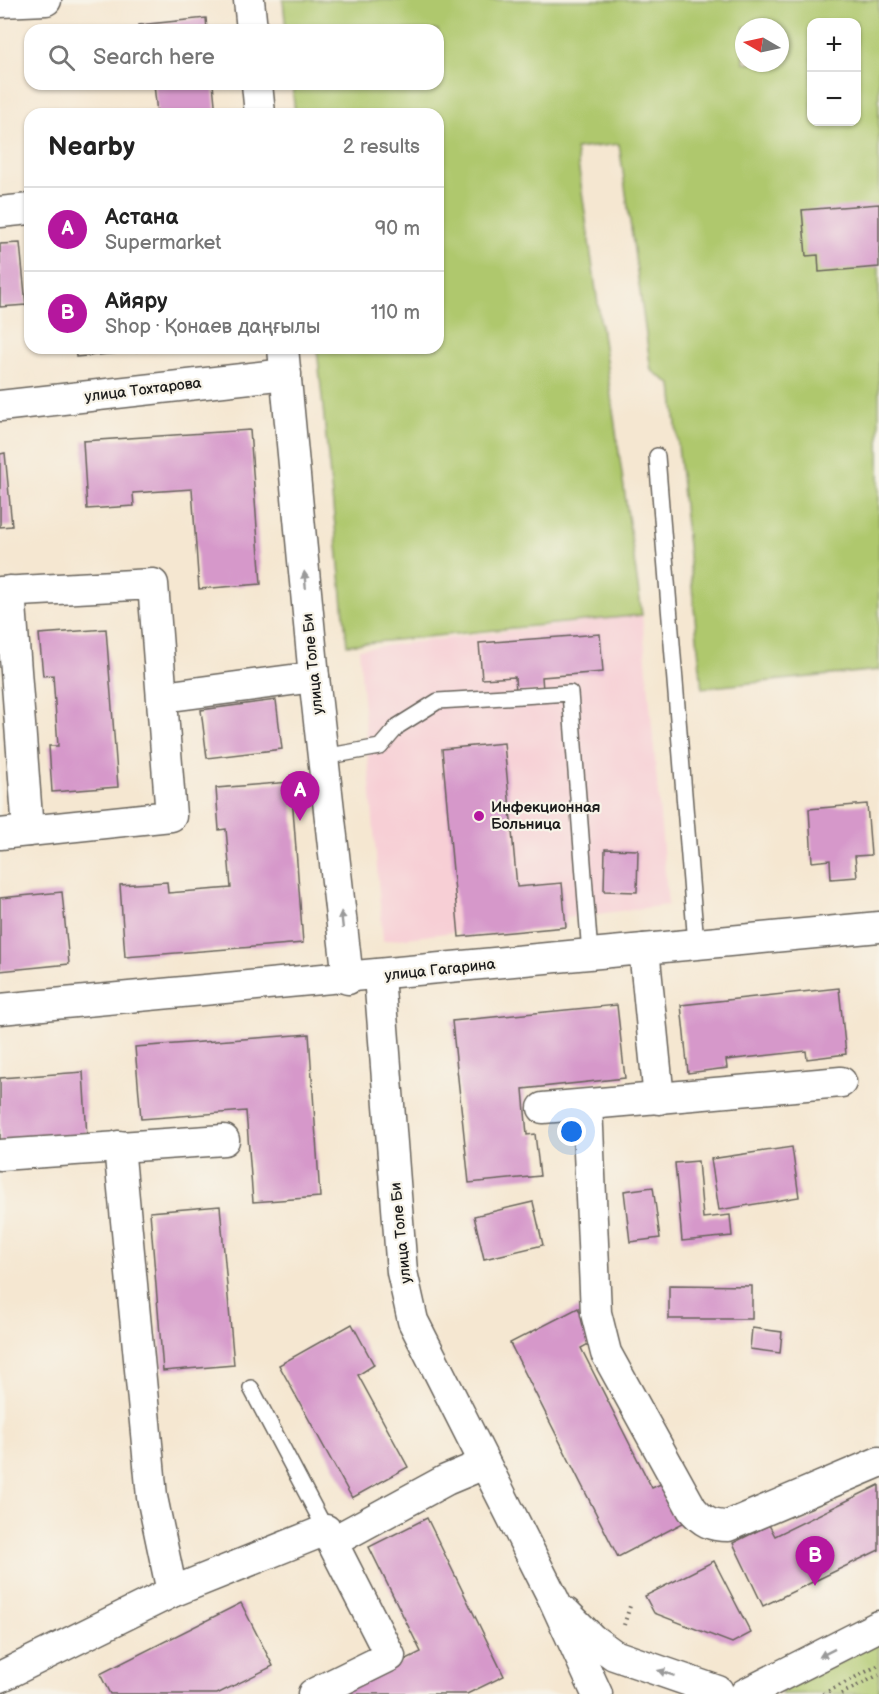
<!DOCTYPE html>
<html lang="en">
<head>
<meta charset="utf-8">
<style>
  :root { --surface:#fff; --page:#f2f2f2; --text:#222; --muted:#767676; --line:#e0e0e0; --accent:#b5179e }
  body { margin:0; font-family:"Balsamiq Sans",sans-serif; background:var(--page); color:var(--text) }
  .controls { position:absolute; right:18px; top:18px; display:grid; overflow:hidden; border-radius:12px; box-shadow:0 2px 4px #0004 }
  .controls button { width:54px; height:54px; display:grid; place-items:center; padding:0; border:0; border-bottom:2px solid var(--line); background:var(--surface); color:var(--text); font:30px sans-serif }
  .compass { position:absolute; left:735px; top:18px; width:54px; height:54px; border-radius:50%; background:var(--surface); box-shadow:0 2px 4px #0004; rotate:279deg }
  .you { position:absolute; left:572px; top:1132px; width:21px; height:21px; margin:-15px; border:4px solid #fff; border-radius:50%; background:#1a73e8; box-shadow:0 0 0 9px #1a73e833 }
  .badge { display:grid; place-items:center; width:39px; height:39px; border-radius:50%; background:var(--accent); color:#fff; font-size:20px; font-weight:700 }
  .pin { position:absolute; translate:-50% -50px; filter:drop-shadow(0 2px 3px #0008) }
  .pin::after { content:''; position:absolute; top:32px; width:21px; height:18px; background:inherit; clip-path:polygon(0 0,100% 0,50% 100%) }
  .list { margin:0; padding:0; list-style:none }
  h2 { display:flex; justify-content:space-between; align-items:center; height:78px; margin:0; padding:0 24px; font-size:26px }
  h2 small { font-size:20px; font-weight:400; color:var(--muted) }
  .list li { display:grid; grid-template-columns:39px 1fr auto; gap:18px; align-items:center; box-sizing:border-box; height:84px; padding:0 24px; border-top:2px solid var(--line) }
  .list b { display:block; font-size:22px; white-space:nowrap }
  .list p { margin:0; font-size:20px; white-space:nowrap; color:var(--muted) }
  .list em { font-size:20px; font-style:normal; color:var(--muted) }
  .icon { flex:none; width:33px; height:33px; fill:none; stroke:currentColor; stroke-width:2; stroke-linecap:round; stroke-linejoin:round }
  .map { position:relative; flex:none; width:879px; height:1694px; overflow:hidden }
  .search { position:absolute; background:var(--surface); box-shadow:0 2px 4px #0004; left:24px; top:24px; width:420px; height:66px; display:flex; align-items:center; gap:15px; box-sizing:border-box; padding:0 21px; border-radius:18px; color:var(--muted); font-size:22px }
  .panel { position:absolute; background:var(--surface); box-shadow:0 2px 4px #0004; left:24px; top:108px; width:420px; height:246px; border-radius:18px }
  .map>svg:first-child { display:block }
</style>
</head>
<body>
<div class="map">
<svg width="879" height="1694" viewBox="0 0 879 1694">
  <rect width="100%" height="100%" fill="#f7f3e8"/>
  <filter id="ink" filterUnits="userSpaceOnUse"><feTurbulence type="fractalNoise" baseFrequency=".0167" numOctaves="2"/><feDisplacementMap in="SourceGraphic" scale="12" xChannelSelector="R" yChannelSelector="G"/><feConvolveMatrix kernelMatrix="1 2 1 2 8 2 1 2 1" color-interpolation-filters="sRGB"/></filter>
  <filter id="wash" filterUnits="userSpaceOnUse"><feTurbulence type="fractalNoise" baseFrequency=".008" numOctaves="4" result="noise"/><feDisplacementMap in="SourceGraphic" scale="24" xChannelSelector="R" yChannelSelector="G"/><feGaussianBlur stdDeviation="1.35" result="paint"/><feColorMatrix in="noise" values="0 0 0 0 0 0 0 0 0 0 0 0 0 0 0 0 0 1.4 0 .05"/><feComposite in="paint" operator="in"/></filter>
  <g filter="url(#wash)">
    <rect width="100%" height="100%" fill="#f5e7d1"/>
    <polygon fill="#f7cfd5" points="642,615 668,905 383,941 359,649"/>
    <g fill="#afc86d" stroke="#667244" stroke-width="1.5" fill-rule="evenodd">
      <path d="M 283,0 L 879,0 L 879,670 L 702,688 L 672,385 L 651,370 L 619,144 L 576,149 L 642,615 L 347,645 L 317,348 L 438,348 L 438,114 L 295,114 L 292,84 L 438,84 L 438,30 L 286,30 ZM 812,22 L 856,22 L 856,122 L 812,122 ZM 744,27 L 780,27 L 780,63 L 744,63 Z"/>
      <polygon points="879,1632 879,1694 781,1694 786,1679"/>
    </g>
    <g id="blocks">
      <g fill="#d698ca">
        <polygon points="206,18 207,30 140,30 139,25"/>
        <polygon points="154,84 213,84 216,114 157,114"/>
        <polygon points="879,204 879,267 819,272 818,255 806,256 802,210"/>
        <polygon points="20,243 26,305 0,307 0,244"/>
        <polygon points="75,348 152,348 152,350 76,357"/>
        <polygon points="250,430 261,584 199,589 192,489 133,493 134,506 87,509 83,441"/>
        <polygon points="5,453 12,526 0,527 0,454"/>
        <polygon points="106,629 118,787 52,792 49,746 58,746 53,675 43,676 39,634"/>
        <polygon points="600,634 603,672 542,677 543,690 516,692 515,677 482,679 479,643"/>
        <polygon points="276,700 282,749 207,758 201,710"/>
        <polygon points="504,743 517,887 562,883 566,927 459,937 442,749"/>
        <polygon points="291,782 303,943 125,957 120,885 167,882 168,893 231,888 226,829 219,830 216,788"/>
        <polygon points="867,804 871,855 855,856 857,877 831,879 830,860 812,862 809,809"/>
        <polygon points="605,849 638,850 637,892 604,891"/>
        <polygon points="62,892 69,964 0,971 0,898"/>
        <polygon points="839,988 846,1054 807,1059 806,1051 726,1060 727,1068 688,1073 681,1005"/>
        <polygon points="617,1005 625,1078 523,1089 527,1135 535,1134 540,1176 469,1183 452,1021"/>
        <polygon points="309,1034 320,1197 253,1202 246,1111 141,1119 135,1047"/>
        <polygon points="83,1072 87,1137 0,1143 0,1078"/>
        <polygon points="792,1147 799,1197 719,1210 711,1159"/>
        <polygon points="698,1161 703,1218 730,1215 732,1236 682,1241 675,1163"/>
        <polygon points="653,1187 660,1238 630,1242 624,1191"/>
        <polygon points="533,1202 543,1245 484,1259 474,1216"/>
        <polygon points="220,1206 234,1365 163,1371 150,1212"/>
        <polygon points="669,1285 752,1286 752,1319 669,1319"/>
        <polygon points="578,1308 594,1341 581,1348 652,1488 663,1483 683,1523 618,1557 510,1343"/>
        <polygon points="352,1324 374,1365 358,1375 408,1467 352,1498 279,1365"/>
        <polygon points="752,1328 782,1332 780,1353 750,1349"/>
        <polygon points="879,1485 879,1550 763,1606 733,1543 769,1525 775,1536"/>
        <polygon points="427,1518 504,1676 467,1694 336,1694 421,1652 369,1547"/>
        <polygon points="714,1561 751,1633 732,1643 654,1613 645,1596"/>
        <polygon points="241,1603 273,1666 217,1694 110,1694 100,1674"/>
      </g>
    </g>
  </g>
  <g filter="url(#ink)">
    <use href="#blocks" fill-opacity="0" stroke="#68635b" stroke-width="1.5"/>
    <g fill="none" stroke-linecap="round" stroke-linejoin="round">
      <defs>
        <g id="service">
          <polyline points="657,456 696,944"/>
          <polyline points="324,757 380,747 398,726 438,701 570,693 590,954"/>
          <polyline points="251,1388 328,1534"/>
        </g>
        <g id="minor">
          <polyline points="249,0 252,30"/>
          <polyline points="0,2 46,0"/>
          <polyline points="257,84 260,114"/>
          <polyline points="0,212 30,209"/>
          <polyline points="283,348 314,677 348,979"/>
          <polyline points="0,406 286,374"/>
          <polyline points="10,591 28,831"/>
          <polyline points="0,592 153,584 171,816 0,834"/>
          <polyline points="163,697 314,677"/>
          <polyline points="644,949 659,1099"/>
          <polyline points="379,976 402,1272 413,1321 554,1600 597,1694"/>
          <polyline points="0,1009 879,927"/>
          <path d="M 587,1105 L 596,1313 L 606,1353 L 692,1509 C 703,1522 711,1526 728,1526 L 879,1462"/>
          <polyline points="543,1108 841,1082"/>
          <polyline points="119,1146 152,1497 172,1592"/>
          <polyline points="0,1155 224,1140"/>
          <polyline points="566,1613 592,1639 614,1655 718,1691"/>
          <polyline points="0,1677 172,1592 326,1530"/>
          <polyline points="313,1694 390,1656 332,1542 446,1480 484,1464"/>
          <polyline points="745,1694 879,1626"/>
        </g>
      </defs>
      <use href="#service" stroke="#68635b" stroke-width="18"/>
      <use href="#minor" stroke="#68635b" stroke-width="33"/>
      <g stroke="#68635b" stroke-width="4" stroke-dasharray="1.5 4.5" stroke-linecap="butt">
        <polyline points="624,1625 630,1606"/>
        <polyline points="823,1694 879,1665"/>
        <polyline points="841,1694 879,1675"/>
      </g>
      <use href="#service" stroke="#fff" stroke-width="15"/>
      <use href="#minor" stroke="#fff" stroke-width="30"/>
    </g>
    <defs><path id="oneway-solid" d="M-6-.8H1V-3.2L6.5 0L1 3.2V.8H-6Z" transform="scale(1.5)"/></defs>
    <g fill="#999">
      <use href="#oneway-solid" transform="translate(305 580) rotate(-95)"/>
      <use href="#oneway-solid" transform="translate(342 920) rotate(-96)"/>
      <use href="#oneway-solid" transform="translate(827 1653) rotate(153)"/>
      <use href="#oneway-solid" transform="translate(666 1673) rotate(-162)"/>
    </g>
  </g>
  <circle fill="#b5179e" stroke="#f7f3e8" stroke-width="2" cx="479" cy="816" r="6"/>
  <g text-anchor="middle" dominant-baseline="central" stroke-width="4.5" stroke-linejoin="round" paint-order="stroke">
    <g font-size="15" fill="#1c1c1c" stroke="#f7f3e8">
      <text transform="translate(143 390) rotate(-7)">улица Тохтарова</text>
      <text transform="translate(313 664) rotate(-96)">улица Толе Би</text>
      <text transform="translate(440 970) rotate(-6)">улица Гагарина</text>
      <text transform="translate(401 1233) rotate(-96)">улица Толе Би</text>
    </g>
    <g font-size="15" font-weight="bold" fill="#1c1c1c" stroke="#f7f3e8" text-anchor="start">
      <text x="491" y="807">Инфекционная<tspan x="491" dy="17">Больница</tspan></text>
    </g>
  </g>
</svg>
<div class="controls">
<button>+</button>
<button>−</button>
</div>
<svg class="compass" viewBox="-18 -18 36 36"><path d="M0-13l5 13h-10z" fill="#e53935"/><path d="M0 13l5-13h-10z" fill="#767676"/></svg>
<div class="you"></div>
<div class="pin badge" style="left:300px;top:821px">A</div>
<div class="pin badge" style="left:815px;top:1586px">B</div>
<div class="search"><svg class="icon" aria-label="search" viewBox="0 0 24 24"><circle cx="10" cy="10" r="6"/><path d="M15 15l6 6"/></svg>Search here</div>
<section class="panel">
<h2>Nearby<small>2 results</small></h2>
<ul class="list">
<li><span class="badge">A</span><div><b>Астана</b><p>Supermarket</p></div><em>90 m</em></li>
<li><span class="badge">B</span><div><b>Айяру</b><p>Shop · Қонаев даңғылы</p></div><em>110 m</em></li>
</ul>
</section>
</div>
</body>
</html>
